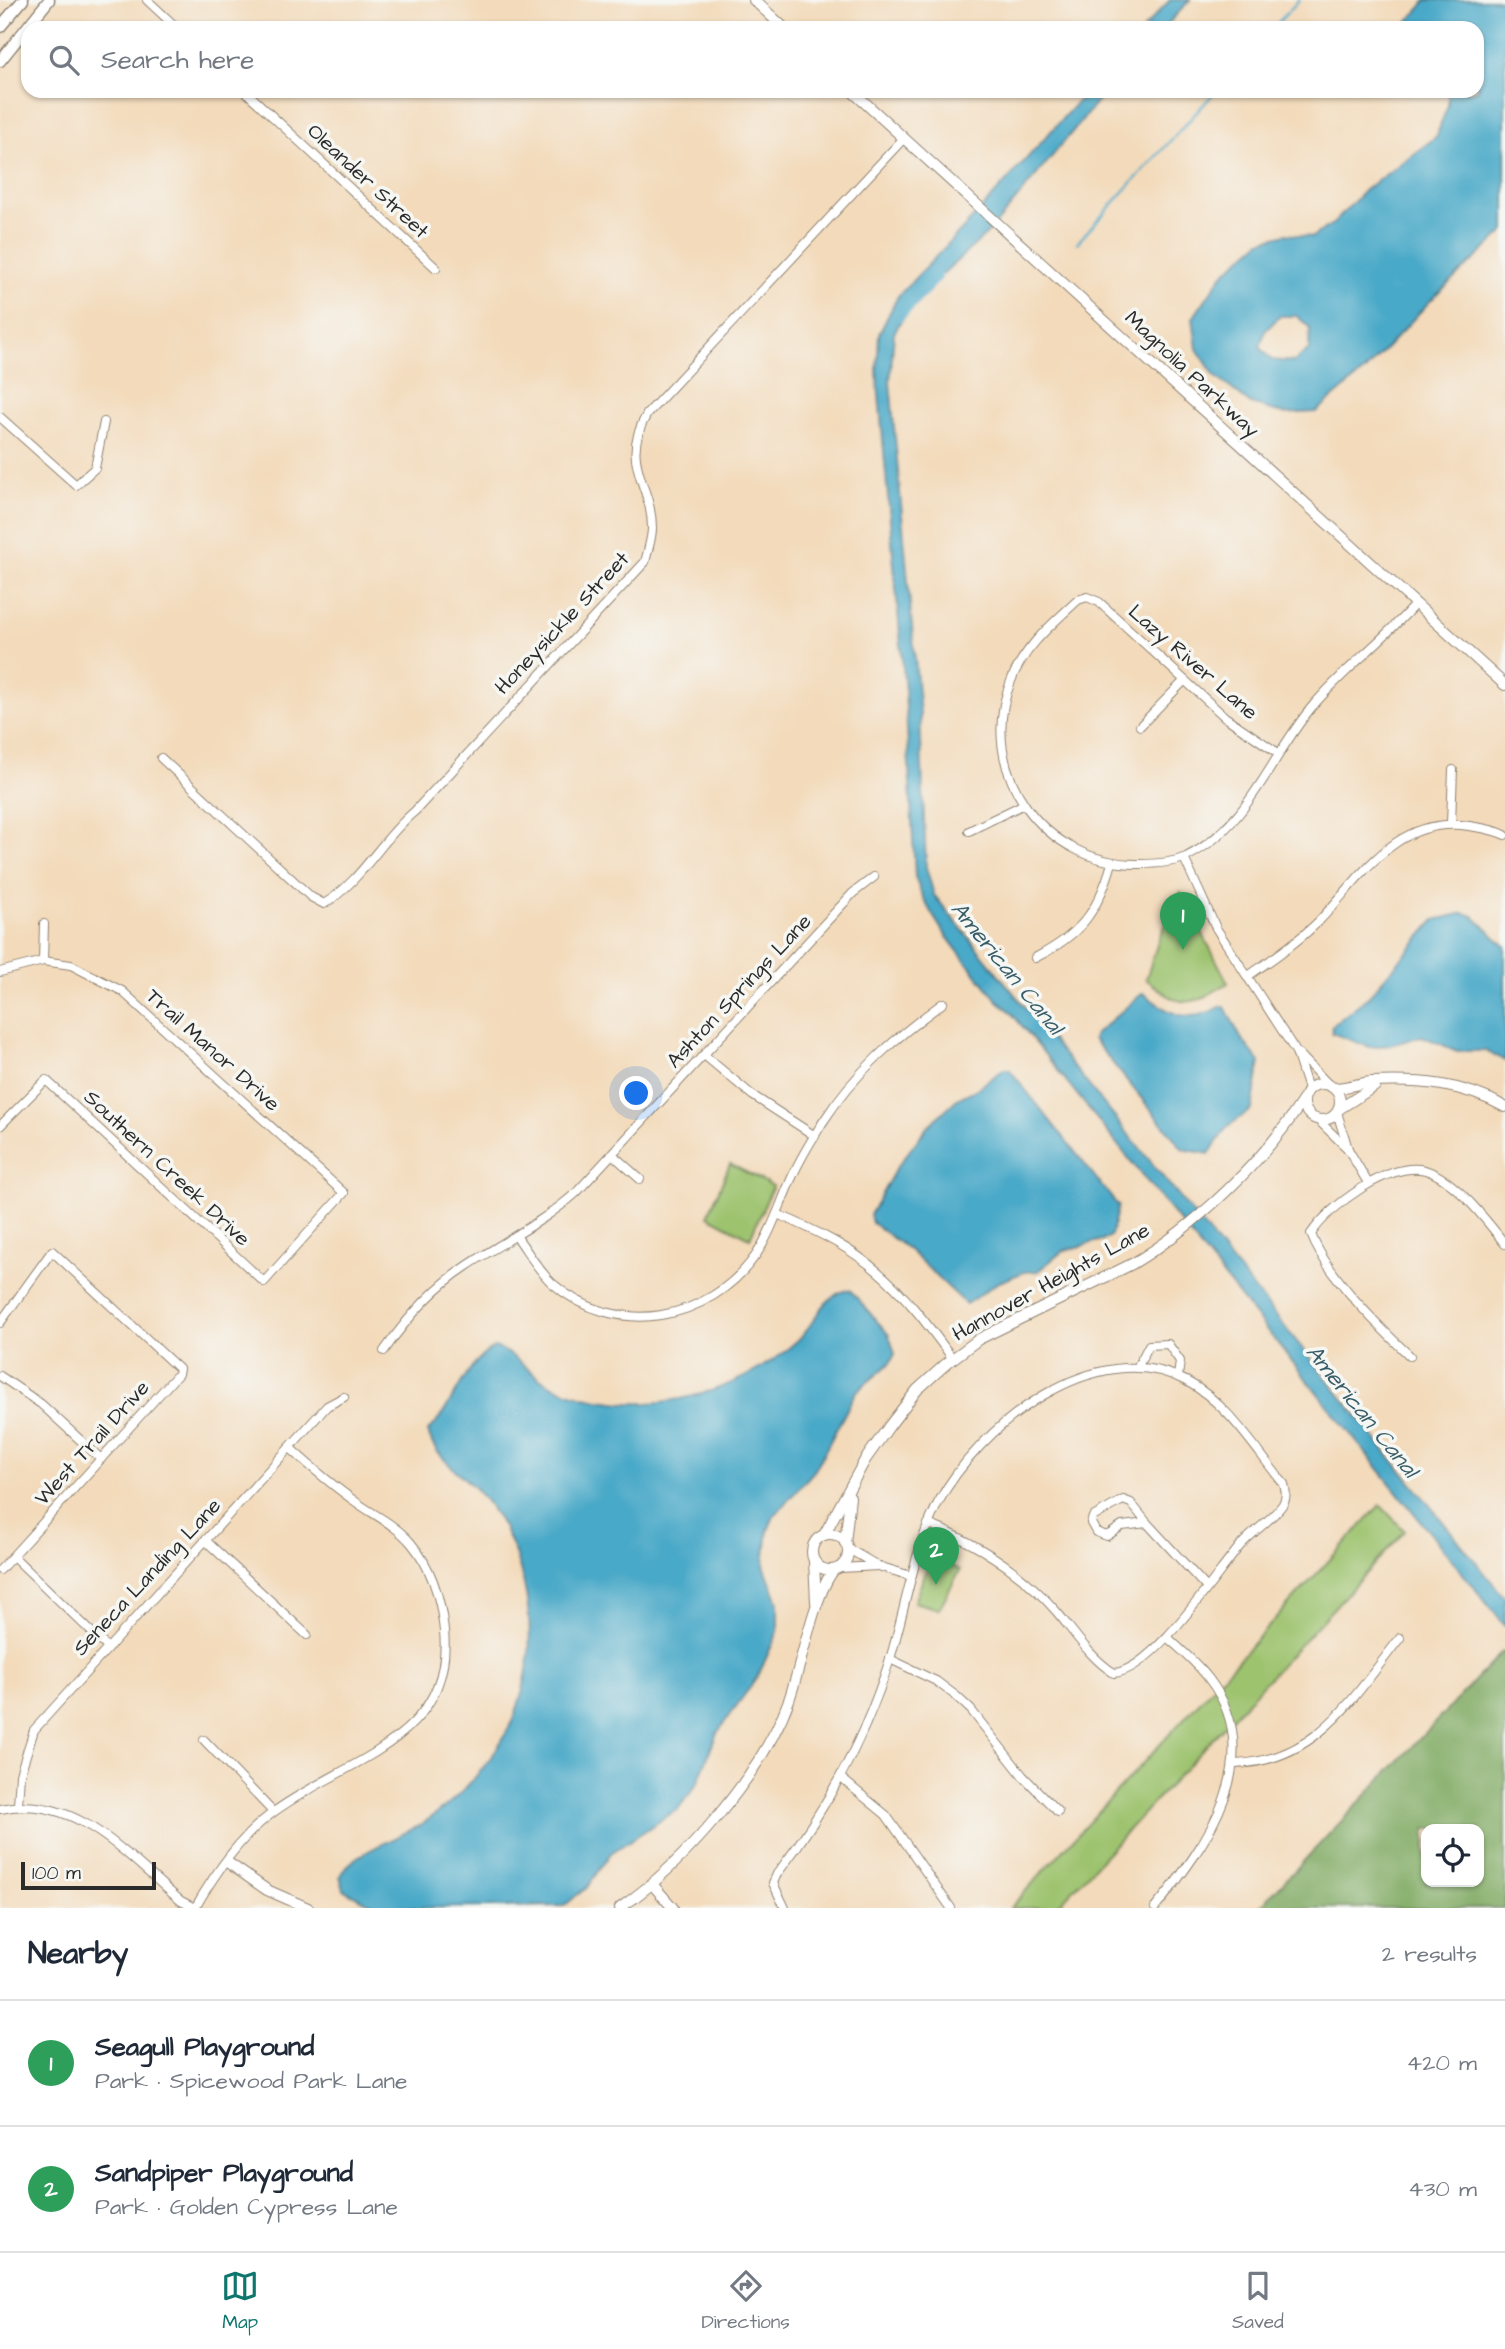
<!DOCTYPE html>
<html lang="en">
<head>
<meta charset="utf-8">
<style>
  :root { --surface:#fff; --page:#f2f2f3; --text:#1f2937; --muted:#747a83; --line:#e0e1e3; --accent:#0f766e }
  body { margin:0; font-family:"Architects Daughter",sans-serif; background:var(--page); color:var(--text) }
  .controls { position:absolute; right:21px; bottom:21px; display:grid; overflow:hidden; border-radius:14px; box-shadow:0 2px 5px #0004 }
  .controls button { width:63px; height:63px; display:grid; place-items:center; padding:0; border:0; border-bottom:2px solid var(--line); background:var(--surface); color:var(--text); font:35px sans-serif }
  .scale { position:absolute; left:21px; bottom:18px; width:135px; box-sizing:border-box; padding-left:7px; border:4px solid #2b2b2b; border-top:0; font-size:19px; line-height:24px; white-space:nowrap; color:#2b2b2b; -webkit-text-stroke:5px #f6f6f2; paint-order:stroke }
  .you { position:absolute; left:637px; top:1094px; width:24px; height:24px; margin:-18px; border:5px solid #fff; border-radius:50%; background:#1a73e8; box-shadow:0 0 0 10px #1a73e833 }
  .badge { display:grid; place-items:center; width:46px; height:46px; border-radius:50%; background:var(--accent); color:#fff; font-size:23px; font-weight:700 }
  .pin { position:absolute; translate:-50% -58px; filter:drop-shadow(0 2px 4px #0008) }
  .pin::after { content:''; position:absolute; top:37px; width:24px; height:21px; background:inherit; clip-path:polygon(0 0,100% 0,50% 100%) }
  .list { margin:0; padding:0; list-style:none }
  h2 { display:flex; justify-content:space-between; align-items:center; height:91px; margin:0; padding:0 28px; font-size:30px }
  h2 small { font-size:23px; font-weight:400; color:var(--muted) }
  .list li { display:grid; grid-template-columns:46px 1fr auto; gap:21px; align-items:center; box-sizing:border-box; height:126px; padding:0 28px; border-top:2px solid var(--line) }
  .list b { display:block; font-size:26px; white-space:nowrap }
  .list p { margin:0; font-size:23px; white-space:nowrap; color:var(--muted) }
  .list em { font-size:23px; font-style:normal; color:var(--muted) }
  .icon { flex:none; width:38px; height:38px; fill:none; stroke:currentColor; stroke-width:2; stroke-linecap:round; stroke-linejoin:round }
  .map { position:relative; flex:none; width:1505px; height:1908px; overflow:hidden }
  .search { position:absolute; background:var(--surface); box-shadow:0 2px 5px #0004; left:21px; right:21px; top:21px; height:77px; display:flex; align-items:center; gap:18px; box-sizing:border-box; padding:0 24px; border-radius:21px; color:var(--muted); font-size:26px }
  .sheet { height:343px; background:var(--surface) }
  nav { display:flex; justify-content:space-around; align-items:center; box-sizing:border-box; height:98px; border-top:2px solid var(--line); background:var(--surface); font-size:19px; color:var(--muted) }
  nav a { display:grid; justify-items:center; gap:4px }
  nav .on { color:var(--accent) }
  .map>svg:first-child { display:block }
</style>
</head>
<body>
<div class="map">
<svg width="1505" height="1908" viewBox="0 0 1505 1908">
  <rect width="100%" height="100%" fill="#f6f6f2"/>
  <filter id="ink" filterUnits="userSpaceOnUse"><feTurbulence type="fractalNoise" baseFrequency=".0143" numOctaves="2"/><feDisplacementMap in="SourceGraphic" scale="14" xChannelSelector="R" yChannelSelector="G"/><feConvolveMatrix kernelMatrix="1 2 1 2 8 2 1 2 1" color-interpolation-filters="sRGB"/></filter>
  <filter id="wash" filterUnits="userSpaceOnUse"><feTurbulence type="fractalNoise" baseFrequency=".00686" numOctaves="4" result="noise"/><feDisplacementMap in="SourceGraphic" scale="28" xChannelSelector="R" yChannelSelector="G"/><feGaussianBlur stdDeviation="1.57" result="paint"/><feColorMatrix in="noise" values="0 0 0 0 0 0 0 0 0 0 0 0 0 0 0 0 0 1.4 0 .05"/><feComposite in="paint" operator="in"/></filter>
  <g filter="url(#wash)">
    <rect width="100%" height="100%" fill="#f3daba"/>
    <g fill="#9dc36e" stroke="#64774c" stroke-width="2">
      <path d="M 1181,892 L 1228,983 C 1188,1008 1183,1009 1146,979 L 1159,939 Z"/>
      <polygon points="730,1164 773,1186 750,1238 708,1216"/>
      <polygon points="1380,1505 1405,1531 1056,1908 1010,1908"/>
      <polygon points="932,1556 960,1570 939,1609 914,1602"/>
    </g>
    <path fill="#7ea961" stroke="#546a46" stroke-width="2" fill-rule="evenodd" d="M 1505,1652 L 1505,1908 L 1259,1908 L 1501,1653 ZM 1426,1829 L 1479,1829 L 1479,1882 L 1426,1882 Z"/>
    <g fill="#49a9c8" stroke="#3a6a7a" stroke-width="2" fill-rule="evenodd">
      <polygon points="1170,0 1190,0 1164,28 1144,28"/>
      <path d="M 1427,0 L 1505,0 L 1505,231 L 1431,300 L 1365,371 L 1316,412 L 1285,414 L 1251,404 L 1215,376 L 1197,349 L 1193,318 L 1223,274 L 1261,241 L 1286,234 L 1312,237 L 1334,223 L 1365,190 L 1436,137 L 1448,105 L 1448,91 L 1477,91 L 1477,28 L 1402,28 ZM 1280,316 L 1297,316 L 1310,328 L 1309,349 L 1294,362 L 1272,360 L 1260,347 L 1265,331 Z"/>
      <path d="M 1087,91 L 1106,91 L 991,230 L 914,300 L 894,333 L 890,382 L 920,714 L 926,867 L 934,895 L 1505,1598 L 1505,1626 L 1010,1011 L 997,1000 C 968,962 930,924 915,877 L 905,691 L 877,372 L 879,334 L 898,296 L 978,213 Z"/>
      <polygon points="1464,913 1473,916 1505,946 1505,1061 1487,1051 1457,1051 1422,1036 1391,1045 1369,1047 1332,1033 1332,1026 1368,997 1435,920"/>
      <path d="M 1143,993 C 1170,1015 1188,1025 1222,1006 L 1225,1007 L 1241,1038 L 1260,1062 L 1252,1109 L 1227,1127 L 1209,1154 L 1183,1149 L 1093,1039 L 1095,1034 Z"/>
      <polygon points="1004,1069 1009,1069 1118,1206 1111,1235 1106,1239 1063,1251 1038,1271 1024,1272 997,1283 966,1304 909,1250 872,1223 870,1215 895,1170 928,1126 957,1099 977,1089"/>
      <path d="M 850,1290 L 889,1335 L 895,1354 L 890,1363 L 856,1392 L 815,1470 L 774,1516 L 768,1530 L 764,1565 L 778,1602 L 778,1632 L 758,1676 L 717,1733 L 697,1784 L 678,1809 L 611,1853 L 587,1887 L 564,1906 L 379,1908 L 344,1890 L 340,1876 C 350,1852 407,1836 429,1819 C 460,1797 485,1770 504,1737 C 546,1664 535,1560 482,1496 C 465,1475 433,1458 428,1431 C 455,1406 462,1365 495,1347 C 517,1354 532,1377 553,1386 C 633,1422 734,1399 798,1340 C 815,1324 824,1292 850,1290 Z"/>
    </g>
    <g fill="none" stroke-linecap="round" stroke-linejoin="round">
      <g stroke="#49a9c8" stroke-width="2.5">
        <polyline points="1273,28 1299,0"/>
        <polyline points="1077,243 1216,91"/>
      </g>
      <polyline stroke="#49a9c8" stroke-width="10" points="899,317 937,277"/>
    </g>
  </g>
  <g filter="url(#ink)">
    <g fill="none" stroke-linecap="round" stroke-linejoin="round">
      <defs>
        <g id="minor">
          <polyline points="147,0 177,28"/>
          <polyline points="245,91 436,268"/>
          <polyline points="0,417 76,485 95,468 104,422"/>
          <polyline points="1140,726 1184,681"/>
          <path d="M 1278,753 L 1225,717 L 1099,602 L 1087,597 L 1078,600 C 1051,625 1024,647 1011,681 C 975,771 1045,866 1140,864 C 1155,864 1172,863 1186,857 C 1249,826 1269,759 1311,708 C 1343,670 1383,641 1416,603"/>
          <path d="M 161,758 L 311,897 L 324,904 C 362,881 381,839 415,811 L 645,562 C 648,551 651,541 652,530 C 653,484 618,464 647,414 L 904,138"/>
          <polyline points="1451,823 1453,770"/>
          <polyline points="969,831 1022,805"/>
          <polyline points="1184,858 1216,928 1296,1052 1308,1089"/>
          <path d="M 1035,958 C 1081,934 1098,912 1112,863"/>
          <polyline points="43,961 44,924"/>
          <polyline points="0,972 43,961 71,965 122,991 344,1193 264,1282 46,1080 0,1126"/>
          <path d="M 1247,977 C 1272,959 1298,942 1319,921 C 1363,875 1397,815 1469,826 C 1482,828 1493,829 1505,835"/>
          <polyline points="1299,1054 1328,1084"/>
          <polyline points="704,1055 752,1095 815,1136"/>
          <polyline points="1337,1112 1348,1149"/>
          <polyline points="1317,1119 1348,1149 1368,1183"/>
          <polyline points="613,1155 640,1179"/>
          <path d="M 777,1214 C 868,1252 896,1281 953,1359"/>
          <path d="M 517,1237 C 528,1252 538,1270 552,1283 C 616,1339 709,1322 756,1255 C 773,1230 781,1200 794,1173 C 802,1155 813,1138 823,1122 C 855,1072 896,1037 943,1003"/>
          <polyline points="0,1323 52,1251 179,1369 178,1374 0,1570"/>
          <path d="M 384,1351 C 407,1318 433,1288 467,1266 C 504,1241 542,1223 576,1193 L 853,893 L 874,877"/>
          <path d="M 1410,1356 C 1378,1326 1326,1274 1311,1234 C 1329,1206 1390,1161 1425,1170 C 1454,1178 1487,1221 1505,1244"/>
          <polyline points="1137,1368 1149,1345 1168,1344 1180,1361 1178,1377"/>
          <polyline points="0,1376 41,1404 101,1459"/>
          <polygon points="1123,1500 1131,1503 1147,1523 1122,1526 1107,1536 1096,1532 1091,1523 1093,1517"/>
          <polyline points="1147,1523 1206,1587"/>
          <polyline points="205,1540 307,1635"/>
          <polyline points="847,1548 878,1566 911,1576"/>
          <polyline points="13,1556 107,1647"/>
          <polyline points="840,1568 878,1566"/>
          <polyline points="890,1659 936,1681 956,1696 971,1710 1023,1776 1058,1812"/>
          <polyline points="204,1740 273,1812"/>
          <path d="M 1235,1764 C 1318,1761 1353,1697 1400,1638"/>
          <polyline points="841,1778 886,1815 951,1908"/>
          <polyline points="18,1805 20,1774 34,1730 327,1406 344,1397"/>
          <path d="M 0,1809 C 76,1792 128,1857 181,1901 L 195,1908"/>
          <path d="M 195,1908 C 214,1875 240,1837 271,1814 C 340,1761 455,1742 444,1631 C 441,1599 432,1568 411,1543 C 396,1525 374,1515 356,1502 C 332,1485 311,1467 290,1448"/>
          <path d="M 785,1908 L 773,1883 L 777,1874 C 827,1809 865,1738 890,1659 C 906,1607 913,1552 938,1503 C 979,1426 1096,1333 1186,1381 C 1227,1402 1255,1449 1284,1484 C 1286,1492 1287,1497 1283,1504 C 1272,1520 1253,1531 1240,1546 C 1214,1577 1153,1670 1114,1673 C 1090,1658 1074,1632 1056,1611 C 1021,1571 977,1543 928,1524"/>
          <path d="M 1155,1908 C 1207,1845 1269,1757 1209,1679 C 1197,1663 1181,1650 1167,1637"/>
        </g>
        <g id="tertiary">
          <polyline points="754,0 784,28"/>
          <polyline points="852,91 1505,685"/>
          <circle cx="1322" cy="1102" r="18"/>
          <path d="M 1334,1088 C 1347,1088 1359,1083 1372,1082 C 1420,1080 1463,1083 1505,1107"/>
          <polyline points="1339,1109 1375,1086"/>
          <circle cx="830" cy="1552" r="18"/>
          <path d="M 824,1535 L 865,1460 L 890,1425 L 917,1390 L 947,1363 L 979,1339 L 1132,1264 C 1195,1227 1264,1161 1303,1100"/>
          <polyline points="845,1543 850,1497"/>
          <polyline points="814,1561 816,1602"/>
          <polyline points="227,1862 267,1890 308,1908"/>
          <polyline points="652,1884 673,1908"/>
          <path d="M 620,1908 C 684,1864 762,1774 789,1700 C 801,1667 814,1593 834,1570"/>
        </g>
        <g id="secondary">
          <polyline points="0,27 23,0"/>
          <polyline points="0,61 49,0"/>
        </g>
      </defs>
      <use href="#minor" stroke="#8f8272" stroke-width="10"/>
      <use href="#tertiary" stroke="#8f8272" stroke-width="12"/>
      <use href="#secondary" stroke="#8f8272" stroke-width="13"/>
      <use href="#minor" stroke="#fff" stroke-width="8"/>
      <use href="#tertiary" stroke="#fff" stroke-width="10"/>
      <use href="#secondary" stroke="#fff" stroke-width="10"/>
    </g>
  </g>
  <g text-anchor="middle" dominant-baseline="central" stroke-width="7" stroke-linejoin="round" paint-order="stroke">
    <g font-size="21" fill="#2b2b2b" stroke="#f6f6f2">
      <text transform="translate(368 181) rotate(43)">Oleander Street</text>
      <text transform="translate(1192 374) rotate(43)">Magnolia Parkway</text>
      <text transform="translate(562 623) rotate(-47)">Honeysickle Street</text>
      <text transform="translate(1193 662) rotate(41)">Lazy River Lane</text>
      <text transform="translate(739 991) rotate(-47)">Ashton Springs Lane</text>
      <text transform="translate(213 1050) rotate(42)">Trail Manor Drive</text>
      <text transform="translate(167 1168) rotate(43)">Southern Creek Drive</text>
      <text transform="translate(1051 1282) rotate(-29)">Hannover Heights Lane</text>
      <text transform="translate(92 1443) rotate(-48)">West Trail Drive</text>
      <text transform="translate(147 1577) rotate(-47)">Seneca Landing Lane</text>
    </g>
    <g font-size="23" font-style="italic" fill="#375d6a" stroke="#f6f6f2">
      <text transform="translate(1007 968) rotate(51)">American Canal</text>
      <text transform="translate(1362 1411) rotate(51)">American Canal</text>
    </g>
  </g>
</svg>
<div class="controls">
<button><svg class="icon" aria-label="locate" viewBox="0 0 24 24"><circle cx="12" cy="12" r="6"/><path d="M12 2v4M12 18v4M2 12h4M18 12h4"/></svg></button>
</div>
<div class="scale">100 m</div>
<div class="you"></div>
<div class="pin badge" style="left:1183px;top:950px;background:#2e9e5b">1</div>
<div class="pin badge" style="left:936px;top:1585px;background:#2e9e5b">2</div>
<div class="search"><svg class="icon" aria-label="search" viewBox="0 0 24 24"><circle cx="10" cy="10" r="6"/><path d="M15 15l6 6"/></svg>Search here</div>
</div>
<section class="sheet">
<h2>Nearby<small>2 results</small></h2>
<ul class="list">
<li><span class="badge" style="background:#2e9e5b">1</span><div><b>Seagull Playground</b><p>Park · Spicewood Park Lane</p></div><em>420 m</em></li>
<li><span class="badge" style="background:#2e9e5b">2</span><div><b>Sandpiper Playground</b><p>Park · Golden Cypress Lane</p></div><em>430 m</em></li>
</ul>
</section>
<nav>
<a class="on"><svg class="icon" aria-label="map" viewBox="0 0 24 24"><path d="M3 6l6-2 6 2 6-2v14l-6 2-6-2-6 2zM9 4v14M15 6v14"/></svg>Map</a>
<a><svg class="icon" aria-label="directions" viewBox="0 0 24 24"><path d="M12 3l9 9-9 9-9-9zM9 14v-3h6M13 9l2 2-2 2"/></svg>Directions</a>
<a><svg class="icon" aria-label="saved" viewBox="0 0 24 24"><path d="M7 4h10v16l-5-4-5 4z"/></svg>Saved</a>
</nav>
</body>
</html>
